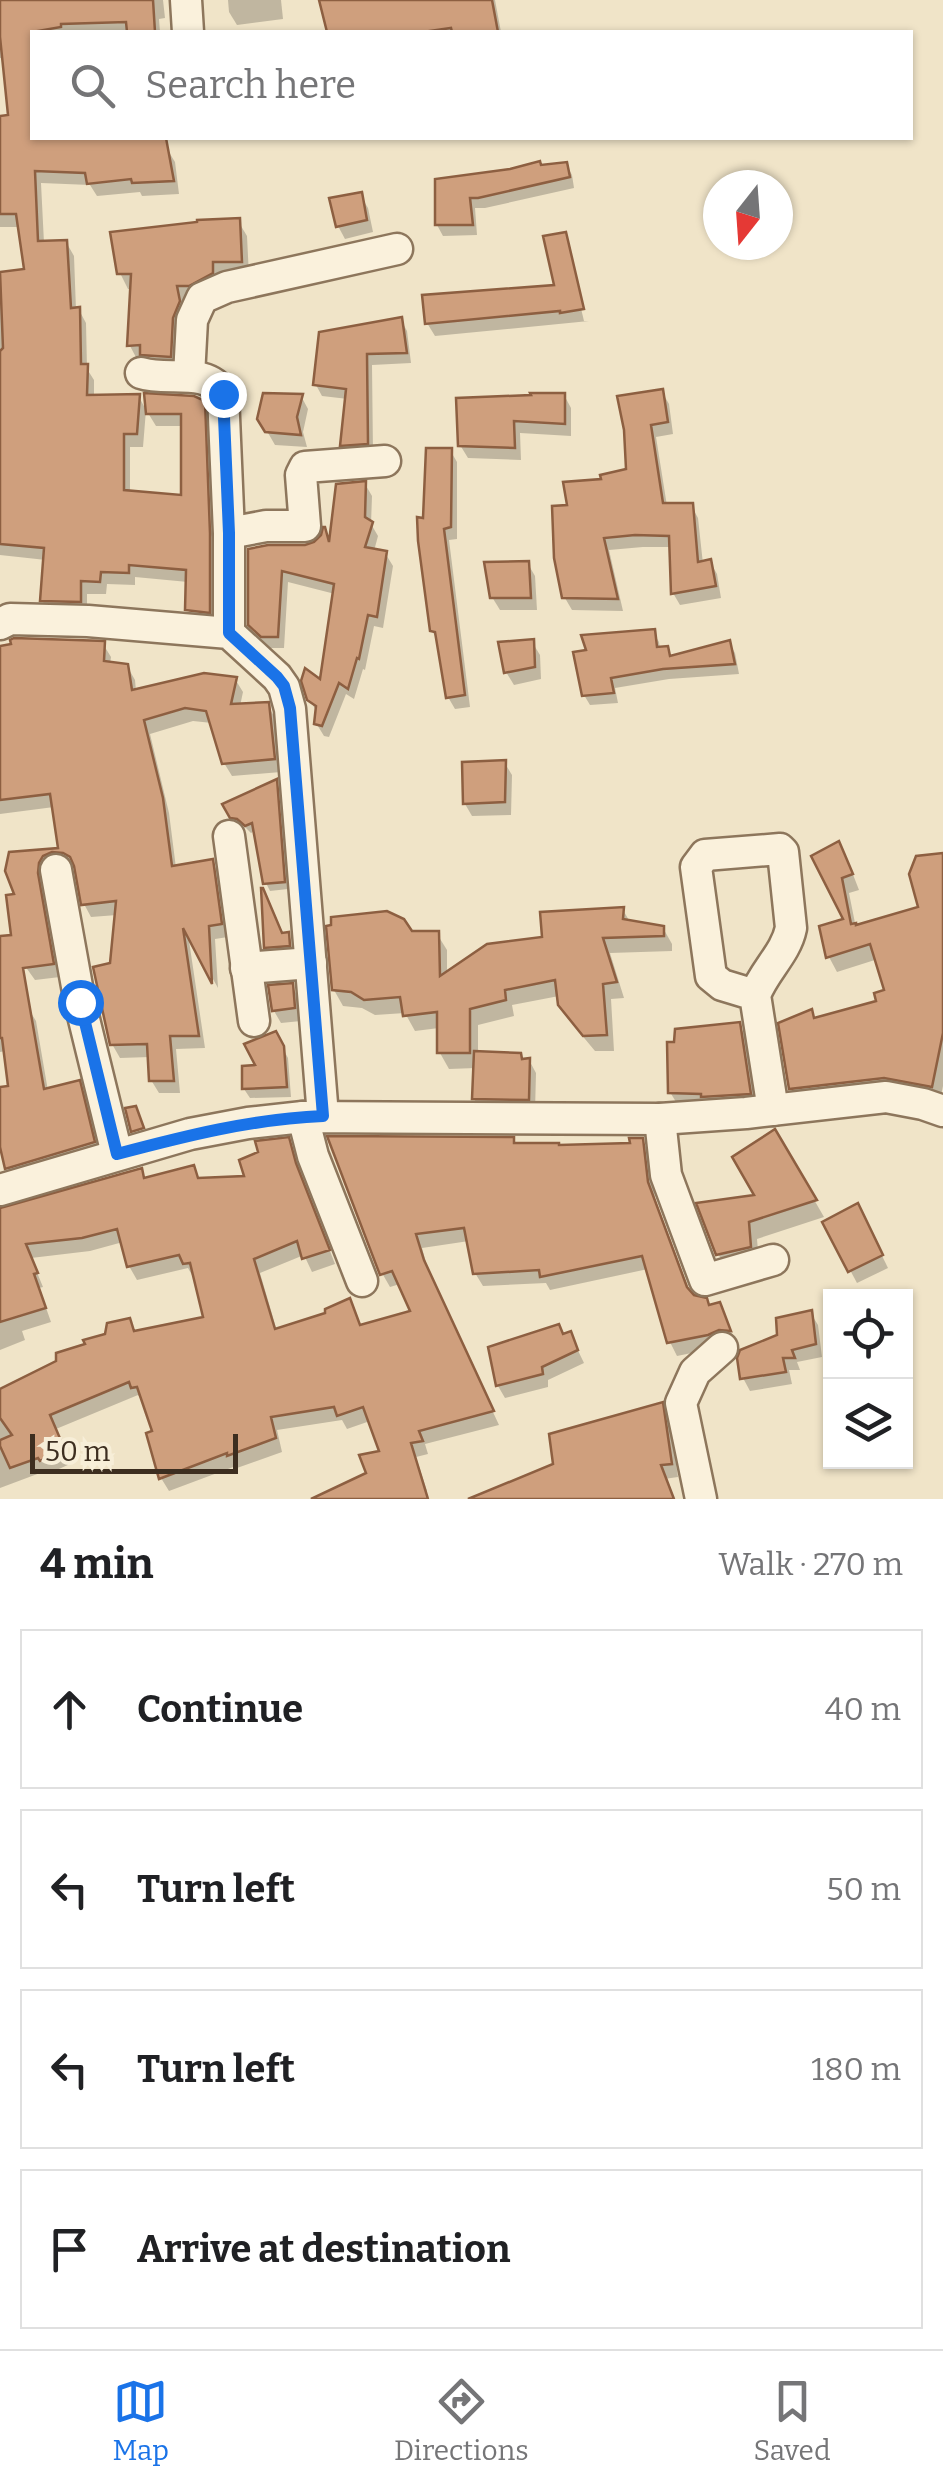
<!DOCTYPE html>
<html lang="en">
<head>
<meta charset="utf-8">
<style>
  :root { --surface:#fff; --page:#f6f6f6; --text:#202124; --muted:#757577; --line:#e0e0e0; --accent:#1a73e8 }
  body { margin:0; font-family:Bitter,serif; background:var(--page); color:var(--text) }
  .controls { position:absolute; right:30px; bottom:30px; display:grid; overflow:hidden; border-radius:0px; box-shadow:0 2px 8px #0004 }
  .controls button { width:90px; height:90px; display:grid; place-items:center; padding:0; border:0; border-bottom:2px solid var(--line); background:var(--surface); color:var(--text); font:50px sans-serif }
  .compass { position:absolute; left:703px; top:170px; width:90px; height:90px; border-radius:50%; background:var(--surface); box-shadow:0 2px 8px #0004; rotate:197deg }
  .scale { position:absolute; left:30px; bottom:25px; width:208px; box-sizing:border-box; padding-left:10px; border:5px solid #3d2e20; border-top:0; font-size:28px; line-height:35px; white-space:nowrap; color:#3d2e20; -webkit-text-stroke:8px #f7eed8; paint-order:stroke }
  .stop { position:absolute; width:30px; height:30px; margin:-22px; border:8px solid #1a73e8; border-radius:50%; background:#fff }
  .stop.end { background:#1a73e8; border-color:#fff; box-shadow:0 2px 10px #0008 }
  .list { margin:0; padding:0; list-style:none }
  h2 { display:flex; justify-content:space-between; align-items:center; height:130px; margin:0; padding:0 40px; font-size:42px }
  h2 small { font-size:32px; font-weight:400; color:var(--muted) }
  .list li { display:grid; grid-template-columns:65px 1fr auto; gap:30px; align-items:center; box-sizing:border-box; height:160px; margin:0 20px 20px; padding:0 20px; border:2px solid var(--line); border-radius:0px }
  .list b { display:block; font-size:38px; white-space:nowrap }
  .list em { font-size:32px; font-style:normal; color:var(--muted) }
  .icon { flex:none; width:55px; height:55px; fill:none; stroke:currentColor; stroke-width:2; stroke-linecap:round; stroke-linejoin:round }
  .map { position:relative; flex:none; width:943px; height:1499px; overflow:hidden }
  .search { position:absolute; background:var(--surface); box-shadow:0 2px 8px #0004; left:30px; right:30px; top:30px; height:110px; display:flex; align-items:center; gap:25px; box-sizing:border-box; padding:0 35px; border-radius:0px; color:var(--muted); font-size:38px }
  .sheet { height:850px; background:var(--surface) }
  nav { display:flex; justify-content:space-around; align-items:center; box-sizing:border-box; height:140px; border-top:2px solid var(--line); background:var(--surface); font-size:28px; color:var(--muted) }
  nav a { display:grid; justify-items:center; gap:5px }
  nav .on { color:var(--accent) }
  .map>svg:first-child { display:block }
</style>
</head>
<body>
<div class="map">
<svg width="943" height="1499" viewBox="0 0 943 1499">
  <rect width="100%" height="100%" fill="#f0e4c8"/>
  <g fill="#0003" fill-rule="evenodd">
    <polygon points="0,0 163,0 165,18 159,19 160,32 32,32 32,138 144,138 145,152 167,149 175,162 179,194 142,196 140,192 97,196 90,185 41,183 44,243 66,242 74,256 76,310 79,310 86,323 87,369 94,380 94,397 139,397 146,410 143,447 130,447 130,493 183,498 184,426 156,426 148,413 203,403 211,417 216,549 216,625 196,623 188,610 188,582 135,577 135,585 107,584 106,594 87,594 87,615 50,614 42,600 46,560 0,555 0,274 26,271 20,227 0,227 0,119 11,118 5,58 0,58"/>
    <polygon points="228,0 281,0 283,19 237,25 229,12"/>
    <polygon points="337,0 495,0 501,32 330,32 322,4"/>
    <polygon points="539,164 541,168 566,164 572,175 574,188 485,208 475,208 477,235 443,236 437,225 437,181"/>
    <polygon points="360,195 368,208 373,232 345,239 338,226"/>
    <polygon points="238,221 247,236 249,276 220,276 179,372 138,361 130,346 133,289 128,289 120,273"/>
    <polygon points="564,235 570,245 566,245 584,321 589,321 435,336 427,323 557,287"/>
    <polygon points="401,320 407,331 411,363 372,365 373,454 349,456 342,445 348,399 322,396 316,385"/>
    <polygon points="662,392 669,404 673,434 656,437 667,506 691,505 698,518 703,564 710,562 717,574 721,598 680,605 673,593 672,547 643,547 609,550 623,611 572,610 565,598 570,507 604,481 629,471"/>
    <polygon points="564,395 571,408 571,436 520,433 521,460 468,458 460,445"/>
    <polygon points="301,396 308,409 303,432 307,447 275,445 260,419"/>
    <polygon points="450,450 457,462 457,539 449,540 470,707 455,709 448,697 440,644 432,631 426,520"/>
    <polygon points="365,484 372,496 371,524 378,536 374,551 385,553 393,566 383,628 374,626 365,670 363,669 354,699 346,694 329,737 324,736 316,723 317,712 309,699 322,684 335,594 288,582 284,648 270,648 258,638 250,624 250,551 315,545 325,531 332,543"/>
    <polygon points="528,564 535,576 537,610 500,610 492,597"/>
    <polygon points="653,632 659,642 660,649 667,649 672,658 729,643 735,653 739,674 669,679 615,688 618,703 590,705 584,695"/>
    <polygon points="532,642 540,655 541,679 514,685 506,672"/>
    <path d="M 103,644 L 111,657 L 110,664 L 127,666 L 135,680 L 136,691 L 235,679 L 243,692 L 240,706 L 267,704 L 275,718 L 281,772 L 232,776 L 224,763 L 212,723 L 193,721 L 150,734 L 169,813 L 176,868 L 212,861 L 219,874 L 228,937 L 215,939 L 218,988 L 188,934 L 205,1048 L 176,1049 L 180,1093 L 159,1093 L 151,1080 L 150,1057 L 120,1058 L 112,1044 L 112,965 L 117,915 L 91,917 L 84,904 L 77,868 L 73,866 L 62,864 L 45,877 L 44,888 L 60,977 L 35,980 L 25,966 L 11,854 L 61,850 L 54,807 L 0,814 L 0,649 ZM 63,850 L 81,862 L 78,866 L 63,856 Z"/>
    <polygon points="504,762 512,775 511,815 472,816 465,804"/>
    <polygon points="276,782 280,789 288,889 270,891 266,883 256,830 251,833 244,826 237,825 226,805"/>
    <polygon points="943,856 943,1086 940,1101 800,1103 791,1088 811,1012 815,1020 879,1003 887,992 878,959 837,972 829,957 846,921 814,857 847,859 859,890 849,893 856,928 921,909"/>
    <polygon points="623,910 630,922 663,928 672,944 672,951 610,953 624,998 611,999 614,1051 595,1051 570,1021 560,1004 559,996 512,1005 514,1016 478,1025 478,1053 529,1060 536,1073 535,1112 482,1111 474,1099 476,1068 449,1069 440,1053 439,1028 415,1031 405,1013 375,1015 362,1008 343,1006 334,990 411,934 437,934 447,950 447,974"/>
    <polygon points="288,934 291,940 292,951 270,953 267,947 282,935"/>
    <polygon points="292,986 299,999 301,1021 281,1023 274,1011"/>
    <polygon points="28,1008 36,1021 48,1091 78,1083 86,1096 101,1156 14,1181 7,1168 0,1127 0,1090 11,1088 6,1051 0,1052 0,1012"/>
    <polygon points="739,1025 750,1044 761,1112 682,1112 670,1092"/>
    <polygon points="275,1034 288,1058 291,1097 250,1098 244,1089 259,1067"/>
    <polygon points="775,1132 824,1217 757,1239 759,1263 728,1270 718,1254 758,1197"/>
    <polygon points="331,1138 513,1139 516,1146 633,1146 642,1140 650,1154 655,1198 692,1297 709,1307 719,1305 736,1343 728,1342 716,1348 677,1356 670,1342 648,1269 550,1290 546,1283 483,1286 475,1273 469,1241 422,1248 430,1277 499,1425 425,1444 428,1454 416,1457 427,1491 407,1499 320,1499 370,1474 382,1453 370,1421 347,1429 342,1420 277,1430 282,1452 237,1468 236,1466 169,1491 161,1478 156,1432 144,1400 142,1401 138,1395 56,1429 70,1464 50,1473 48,1470 0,1488 0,1392 107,1336 129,1321 136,1334 206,1319 196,1276 193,1277 188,1268 137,1280 129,1266 123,1242 90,1251 31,1258 43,1287 39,1288 51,1322 22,1331 25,1340 0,1350 0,1211 141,1171 146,1180 193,1168 200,1180 248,1179 288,1140 295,1154 302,1179 335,1264 312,1272 304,1255 260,1273 277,1331 328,1314 349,1301 362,1327 414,1313 400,1284 390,1287 382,1273"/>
    <polygon points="864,1219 888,1268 857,1283 850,1270"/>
    <polygon points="810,1312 818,1325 822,1357 797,1362 800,1370 789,1370 792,1384 750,1391 743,1378 780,1337"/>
    <polygon points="570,1334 584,1363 548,1380 548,1387 505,1398 498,1386 490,1348"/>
    <polygon points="661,1404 669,1418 678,1477 664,1479 629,1499 472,1499 556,1465"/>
  </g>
  <g fill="#cf9f7d" stroke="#8d5f41" stroke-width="2.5">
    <polygon points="0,0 153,0 155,32 127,32 126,22 61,24 61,27 32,32 32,138 166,138 174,181 132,183 131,179 87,184 85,173 35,171 38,241 67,240 71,308 80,307 81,364 88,364 87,395 140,394 137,434 124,434 124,490 181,495 181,414 146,414 144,393 194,396 205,401 210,533 210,613 185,610 186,570 129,565 129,573 101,572 100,582 81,581 81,602 40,601 44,548 0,544 0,351 3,348 0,272 24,269 16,214 0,214 0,116 8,115 0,37"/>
    <polygon points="319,0 492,0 498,32 452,32 451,28 423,32 327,32"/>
    <polygon points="540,161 541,165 567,162 570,177 478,198 470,198 473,225 435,225 435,179 510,169"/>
    <polygon points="362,192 367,220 336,227 329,198"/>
    <polygon points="240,218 242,262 213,262 213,273 189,286 177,286 180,301 173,318 171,357 140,355 140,345 127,346 131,274 117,274 110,232 197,222 197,220"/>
    <polygon points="566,232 584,309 560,313 560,311 425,324 422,295 554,285 543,236"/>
    <polygon points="402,317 407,353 367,354 368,444 340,446 346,389 313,385 319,332"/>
    <polygon points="663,389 668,422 651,425 663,503 693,503 698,562 711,559 716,586 671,594 669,536 635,535 604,538 618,599 562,598 554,558 552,506 567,505 563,482 601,479 600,475 626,469 624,430 617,396"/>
    <polygon points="263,393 303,394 297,417 301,435 265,432 257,419"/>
    <polygon points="530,393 565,393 565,424 514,421 515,448 458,446 456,398 531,395"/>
    <polygon points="426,448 452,448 451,527 444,529 465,695 446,698 435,632 430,631 418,541 417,517 423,518"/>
    <polygon points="366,481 365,517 373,522 365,547 387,551 377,617 368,615 359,659 357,658 348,689 339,683 322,726 314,724 316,706 307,700 301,681 305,668 320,679 334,584 282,571 278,637 261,637 248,625 248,549 268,545 305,545 314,542 321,535 323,527 325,527 329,542 336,484"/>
    <polygon points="529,561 531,598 490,598 484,562"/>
    <polygon points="655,629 657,647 668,646 670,656 730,640 735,664 663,669 611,678 614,693 582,696 573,652 586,650 581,635"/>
    <polygon points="14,638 105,641 104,661 128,664 132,690 204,673 237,677 231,704 269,702 275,759 222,764 206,711 185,708 144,720 163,798 172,866 213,859 222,924 209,926 212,984 183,928 199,1036 170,1036 174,1081 149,1081 147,1044 110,1045 93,967 110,963 116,901 81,905 74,866 70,857 63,853 52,852 43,856 39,863 38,873 54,964 23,968 44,1089 80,1080 95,1142 5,1169 0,1147 0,1087 8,1086 2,1038 0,1038 0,936 11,935 6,895 14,894 5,871 9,852 58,848 50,794 0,800 0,646 11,644 10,640"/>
    <polygon points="534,639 535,667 504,673 498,642"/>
    <polygon points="506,760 505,802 463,804 462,762"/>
    <polygon points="277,779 285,882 263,884 252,823 245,826 237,819 230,818 222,804"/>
    <polygon points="839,841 853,874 842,878 851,924 856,923 856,925 918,907 909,874 916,856 943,853 943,1033 932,1087 884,1078 789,1089 778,1023 812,1009 814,1018 876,1001 874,993 884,990 870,944 826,958 819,926 843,919 811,856"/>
    <polygon points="261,888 263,888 282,933 289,932 290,946 264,948"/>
    <polygon points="624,907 623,919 664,926 664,936 603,938 617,982 603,984 607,1035 583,1036 558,1005 555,980 505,990 506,1000 470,1009 470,1053 437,1053 437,1012 403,1016 400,997 364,1000 351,992 332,990 326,926 331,925 331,917 387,911 404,919 412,931 439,931 440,976 487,944 542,937 540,912"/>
    <polygon points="293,983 295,1008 272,1011 268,985"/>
    <polygon points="740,1022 751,1094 701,1097 701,1094 668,1093 667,1042 674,1042 675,1029"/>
    <polygon points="276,1031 284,1046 287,1087 242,1089 242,1066 255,1065 244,1044"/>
    <polygon points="474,1051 521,1053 522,1059 530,1058 529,1100 472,1099"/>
    <polygon points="136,1106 144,1128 131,1132 125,1108"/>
    <polygon points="775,1129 817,1200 749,1222 751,1247 716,1255 696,1203 754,1195 732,1157"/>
    <polygon points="327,1136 514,1137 514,1143 559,1143 559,1145 630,1143 629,1138 643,1138 648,1182 687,1287 694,1295 707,1298 709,1305 720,1302 731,1331 719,1330 708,1335 667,1343 642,1256 540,1277 539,1270 473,1274 464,1228 416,1234 424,1260 494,1411 419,1431 423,1441 411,1443 428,1499 311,1499 366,1473 359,1455 379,1451 363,1407 337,1416 334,1407 271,1417 276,1438 227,1456 227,1453 159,1479 146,1433 152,1431 137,1387 131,1388 129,1382 50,1415 65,1450 40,1461 38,1458 10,1468 0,1446 0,1440 12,1435 0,1418 0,1389 56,1361 56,1353 85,1344 83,1340 105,1334 107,1323 130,1318 134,1331 203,1317 190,1263 183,1264 179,1255 127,1267 117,1229 82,1238 26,1244 38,1273 34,1274 46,1308 0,1322 0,1208 142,1168 144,1178 194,1165 198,1178 244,1176 239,1160 258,1152 255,1141 289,1137 296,1163 330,1250 302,1259 297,1241 254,1259 275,1329 325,1313 325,1309 350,1298 360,1325 410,1311 392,1271 380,1275"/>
    <polygon points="858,1203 883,1255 848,1272 822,1222"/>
    <polygon points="812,1310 816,1344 792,1350 795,1358 783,1358 786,1372 740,1379 737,1358 740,1350 777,1335 776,1318"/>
    <polygon points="559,1324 563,1334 571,1331 578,1350 542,1367 543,1374 496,1386 488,1347"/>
    <polygon points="663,1402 672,1464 661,1465 674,1499 468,1499 553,1464 549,1434"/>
  </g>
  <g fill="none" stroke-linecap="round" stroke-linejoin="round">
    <defs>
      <g id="minor">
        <polyline points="186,0 188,32"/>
        <path d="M 141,373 C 167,382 207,366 223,394 L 229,533 L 229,633"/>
        <polyline points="189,376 192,320 202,298 227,287 397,249"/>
        <polyline points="229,533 266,526 305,526 301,475 305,467 385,461"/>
        <polyline points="0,624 10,619 88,621 229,633 277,677 284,687 290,709 323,1116"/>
        <polyline points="229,836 254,1021"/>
        <polyline points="56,870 80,1003 117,1154"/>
        <polyline points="246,968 311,963"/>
        <path d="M 755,995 L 722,985 L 711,976 L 696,867 L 705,855 L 780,849 L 783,852 L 791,928 C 786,953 764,971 755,995 L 773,1110"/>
        <polyline points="303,1117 313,1156 362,1281"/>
        <polyline points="660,1119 666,1175 705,1280 773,1260"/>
        <polyline points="0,1190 190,1134 248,1123 303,1117 660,1119 746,1113 886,1097 923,1104 943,1111"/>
        <polyline points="701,1499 681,1403 695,1372 722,1348"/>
      </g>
    </defs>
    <use href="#minor" stroke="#8d765c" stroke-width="35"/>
    <use href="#minor" stroke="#faf1dc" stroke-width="30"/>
  </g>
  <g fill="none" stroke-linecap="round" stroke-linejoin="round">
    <path stroke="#1a73e8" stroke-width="12" d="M 80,1002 L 117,1154 C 185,1136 252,1119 323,1116 L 290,708 L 284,686 L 277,677 L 229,633 L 229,533 L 223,394"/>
  </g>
</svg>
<div class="controls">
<button><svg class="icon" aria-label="locate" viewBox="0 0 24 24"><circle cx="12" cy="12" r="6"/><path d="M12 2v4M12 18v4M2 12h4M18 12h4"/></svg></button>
<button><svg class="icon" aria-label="layers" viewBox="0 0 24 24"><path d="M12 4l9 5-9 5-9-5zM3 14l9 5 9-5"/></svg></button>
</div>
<svg class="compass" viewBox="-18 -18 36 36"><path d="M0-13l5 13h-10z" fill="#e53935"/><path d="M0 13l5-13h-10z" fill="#757577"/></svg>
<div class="scale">50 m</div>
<div class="stop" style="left:80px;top:1002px"></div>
<div class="stop end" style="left:223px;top:394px"></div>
<div class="search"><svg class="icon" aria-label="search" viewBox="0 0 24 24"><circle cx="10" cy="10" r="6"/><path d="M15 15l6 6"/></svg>Search here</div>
</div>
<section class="sheet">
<h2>4 min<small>Walk · 270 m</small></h2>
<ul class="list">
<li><svg class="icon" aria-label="ahead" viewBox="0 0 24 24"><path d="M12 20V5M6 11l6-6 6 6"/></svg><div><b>Continue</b></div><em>40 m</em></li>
<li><svg class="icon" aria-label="left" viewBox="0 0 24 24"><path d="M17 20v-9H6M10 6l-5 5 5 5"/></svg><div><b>Turn left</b></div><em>50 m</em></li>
<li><svg class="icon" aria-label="left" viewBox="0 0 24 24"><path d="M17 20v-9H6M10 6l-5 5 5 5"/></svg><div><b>Turn left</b></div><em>180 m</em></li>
<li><svg class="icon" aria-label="arrive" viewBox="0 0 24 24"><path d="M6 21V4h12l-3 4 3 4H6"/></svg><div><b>Arrive at destination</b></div></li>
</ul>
</section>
<nav>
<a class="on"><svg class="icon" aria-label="map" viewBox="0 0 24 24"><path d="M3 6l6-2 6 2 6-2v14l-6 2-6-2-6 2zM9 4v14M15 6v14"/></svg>Map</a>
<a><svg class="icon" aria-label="directions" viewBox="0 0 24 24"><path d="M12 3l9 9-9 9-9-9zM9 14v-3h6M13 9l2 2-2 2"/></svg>Directions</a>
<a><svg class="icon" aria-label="saved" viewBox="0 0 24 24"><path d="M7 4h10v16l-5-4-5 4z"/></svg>Saved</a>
</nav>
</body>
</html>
